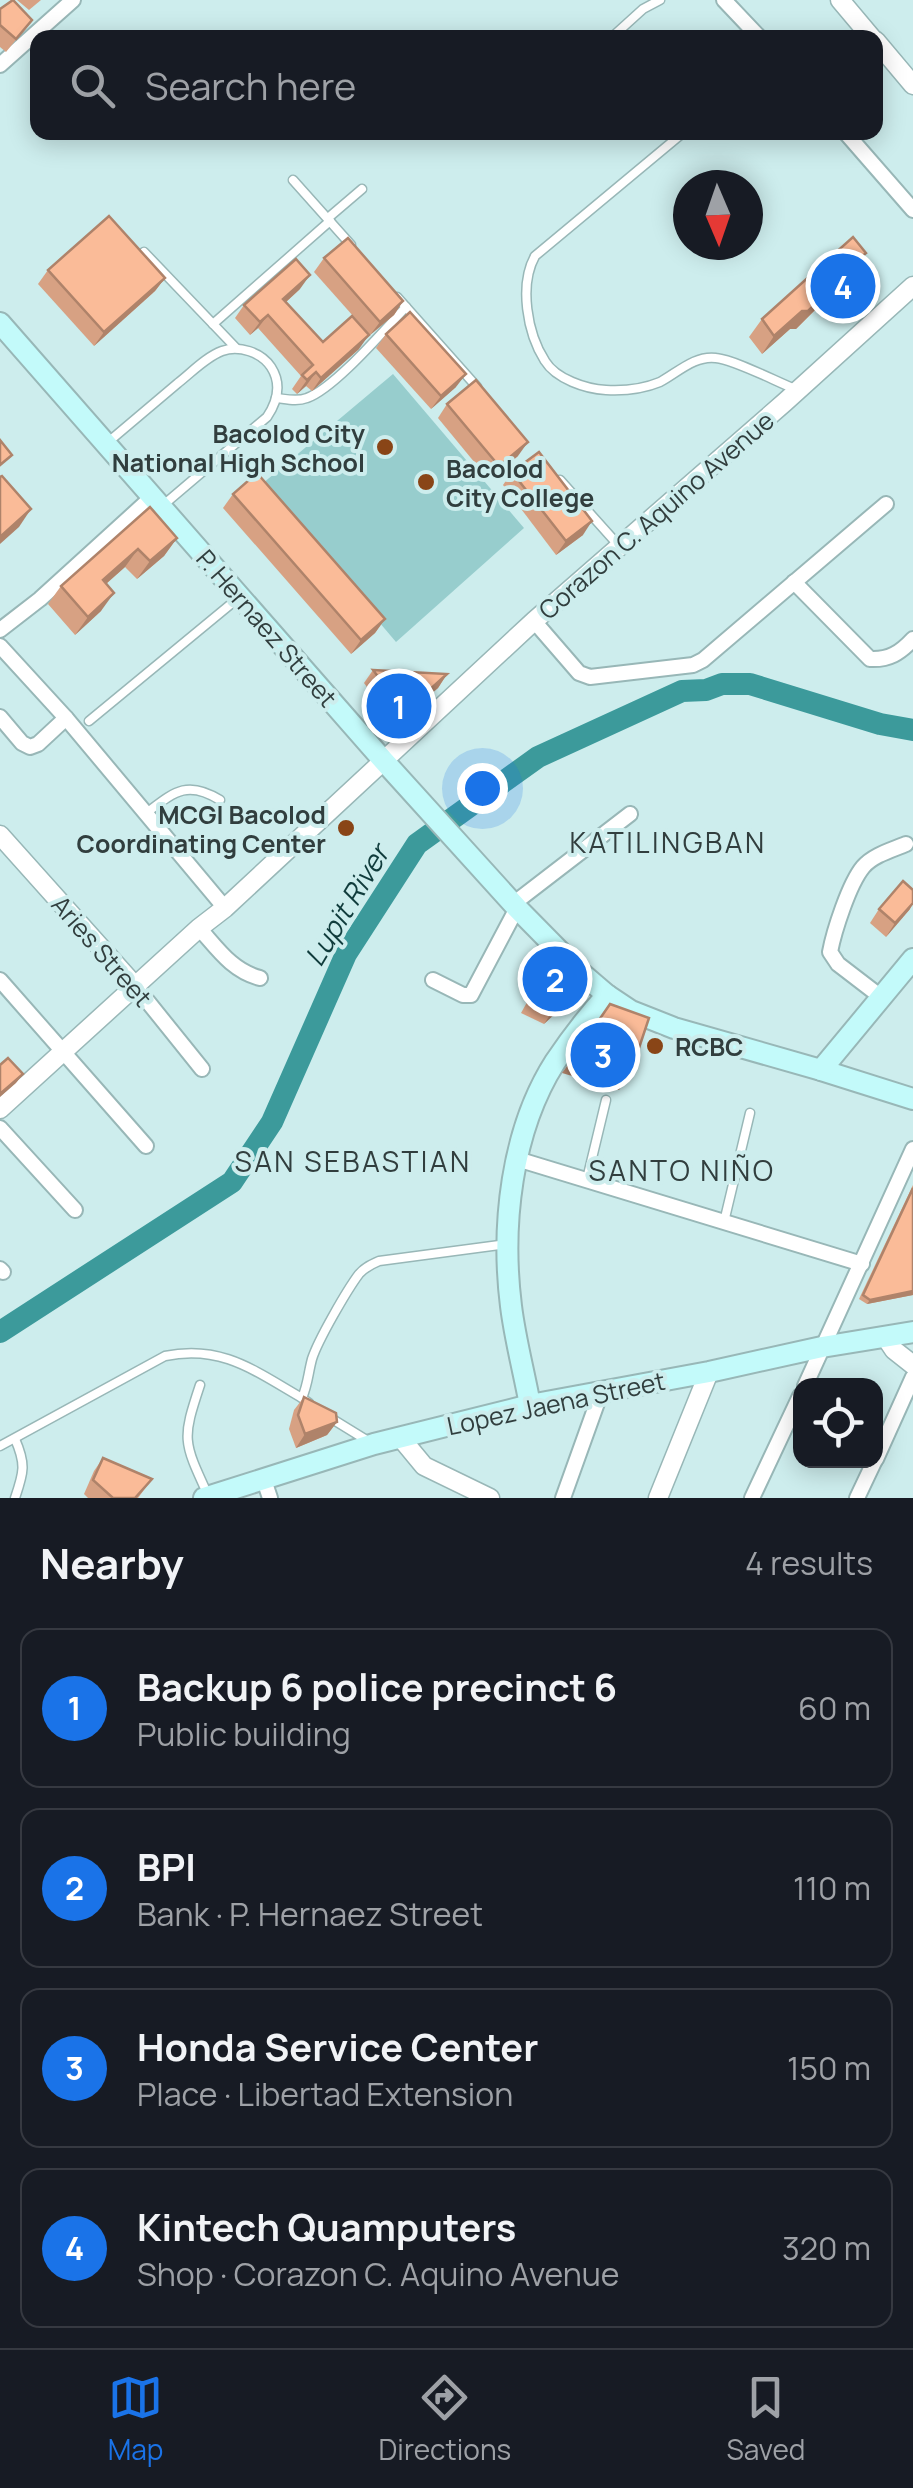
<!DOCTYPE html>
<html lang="en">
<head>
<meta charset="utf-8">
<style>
  :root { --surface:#171b24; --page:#242831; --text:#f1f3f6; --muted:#9ea1a6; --line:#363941; --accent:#1a73e8 }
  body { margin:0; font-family:Manrope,sans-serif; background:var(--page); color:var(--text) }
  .controls { position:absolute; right:30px; bottom:30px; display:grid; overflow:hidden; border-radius:20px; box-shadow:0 5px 25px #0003 }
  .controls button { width:90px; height:90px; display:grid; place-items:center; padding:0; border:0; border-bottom:2px solid var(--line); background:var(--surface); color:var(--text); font:50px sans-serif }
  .compass { position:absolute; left:673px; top:170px; width:90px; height:90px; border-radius:50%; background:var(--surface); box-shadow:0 5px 25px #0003; rotate:178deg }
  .you { position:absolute; left:482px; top:788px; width:35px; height:35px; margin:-25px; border:8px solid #fff; border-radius:50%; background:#1a73e8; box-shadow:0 0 0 15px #1a73e833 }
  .badge { display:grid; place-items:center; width:65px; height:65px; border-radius:50%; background:var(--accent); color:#fff; font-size:32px; font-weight:700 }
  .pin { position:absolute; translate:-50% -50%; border:5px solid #fff; box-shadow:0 2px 10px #0006 }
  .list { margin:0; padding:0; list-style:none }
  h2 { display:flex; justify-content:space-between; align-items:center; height:130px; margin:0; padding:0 40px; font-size:42px }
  h2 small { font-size:32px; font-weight:400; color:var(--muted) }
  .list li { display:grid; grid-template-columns:65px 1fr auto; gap:30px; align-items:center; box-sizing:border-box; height:160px; margin:0 20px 20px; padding:0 20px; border:2px solid var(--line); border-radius:20px }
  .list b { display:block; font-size:38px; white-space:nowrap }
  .list p { margin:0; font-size:32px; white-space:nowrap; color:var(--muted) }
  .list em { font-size:32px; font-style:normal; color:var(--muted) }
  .icon { flex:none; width:55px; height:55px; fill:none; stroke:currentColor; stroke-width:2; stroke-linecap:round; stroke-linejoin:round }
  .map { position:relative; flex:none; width:913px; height:1498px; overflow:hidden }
  .search { position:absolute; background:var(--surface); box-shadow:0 5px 25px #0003; left:30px; right:30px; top:30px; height:110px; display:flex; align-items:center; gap:25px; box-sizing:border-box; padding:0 35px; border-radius:20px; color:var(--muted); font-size:38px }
  .sheet { height:850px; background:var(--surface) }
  nav { display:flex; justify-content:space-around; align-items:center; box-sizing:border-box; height:140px; border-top:2px solid var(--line); background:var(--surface); font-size:28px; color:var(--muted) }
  nav a { display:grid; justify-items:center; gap:5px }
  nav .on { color:var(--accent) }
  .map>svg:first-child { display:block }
</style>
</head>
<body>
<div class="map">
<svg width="913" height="1498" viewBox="0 0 913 1498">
  <rect width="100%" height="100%" fill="#cdeded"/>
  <polygon fill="#97cdcd" points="393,374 524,528 396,642 262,484"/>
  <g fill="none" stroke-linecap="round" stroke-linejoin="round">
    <polyline stroke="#3c9a9b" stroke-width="22" points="0,1332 232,1182 272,1122 346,954 417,844 538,757 682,691 706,690 722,684 750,684 880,724 913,730"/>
    <defs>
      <g id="service">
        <polyline points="611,38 643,9 660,0"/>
        <path d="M 684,132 L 535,256 C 519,285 527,333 545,361 C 556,379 586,389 606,390 C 624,391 643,389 660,382 C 677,373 695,355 716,358 C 735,360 775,381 795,389"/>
        <polyline points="293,180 351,245"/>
        <polyline points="328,218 362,189"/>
        <polyline points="144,252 236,348"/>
        <polyline points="397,297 477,387"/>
        <polyline points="213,324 330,221"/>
        <path d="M 276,398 C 286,399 297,402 307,398 C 335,388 384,330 406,307"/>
        <path d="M 107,443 C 131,423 154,403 178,383 C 192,372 206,357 222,351 C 239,345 261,352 271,367 C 282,384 277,402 267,417 L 161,507"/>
        <polyline points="560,480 620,547"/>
        <polyline points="89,721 237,599"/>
        <path d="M 145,814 C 173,793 186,779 220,800"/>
        <polyline points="587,1179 606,1100"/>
        <polyline points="724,1222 750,1113"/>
        <path d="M 200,1385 C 182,1439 183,1441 207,1493"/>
        <path d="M 309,1403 L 302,1398 C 308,1384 308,1374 312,1359 C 318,1340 347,1290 359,1274 C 365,1267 372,1264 379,1261 L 507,1244"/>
        <polyline points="329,1417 368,1441"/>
        <path d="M 15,1439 C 26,1464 24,1472 15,1498"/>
        <path d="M 0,1446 L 165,1356 C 221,1344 255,1371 302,1398"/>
      </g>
      <g id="minor">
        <polyline points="724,0 760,38"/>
        <polyline points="0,65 73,0"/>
        <polyline points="845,132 913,210"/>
        <path d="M 794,582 L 870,659 C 889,660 900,653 913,639"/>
        <polyline points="534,621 579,673 590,677 693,665 703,660 886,504"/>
        <polyline points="0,630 40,599 151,498"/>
        <polyline points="0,646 66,718 225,908"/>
        <polyline points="0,717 22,743 30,747 38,744 66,718"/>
        <polyline points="513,904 630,814"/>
        <path d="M 199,928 C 217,948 232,971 260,978"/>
        <polyline points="0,980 146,1146"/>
        <polyline points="433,980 463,995 471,995 517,908"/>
        <polyline points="136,987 202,1069"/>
        <path d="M 881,997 L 838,964 L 830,952 C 834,931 849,884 863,867 C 873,855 892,850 906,844"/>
        <polyline points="0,1128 75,1210"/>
        <polyline points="517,1159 862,1264"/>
        <polyline points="0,1269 3,1272"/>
        <polyline points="805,1386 913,1149"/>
        <polyline points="876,1459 913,1377"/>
        <polyline points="264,1480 270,1498"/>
        <polyline points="563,1498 601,1392"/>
        <polyline points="752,1498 800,1396"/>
        <polyline points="857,1498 875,1460"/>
      </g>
      <g id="tertiary">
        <polyline points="840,0 872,38"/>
        <polyline points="876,41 913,85"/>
        <polyline points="0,835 136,987"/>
        <polyline points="0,1109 199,928 225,908 534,621 785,402 913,286"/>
        <polyline points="886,1338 894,1350 913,1365"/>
        <polyline points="400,1437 424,1466 490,1498"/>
        <polyline points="658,1498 709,1372"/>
      </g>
      <g id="secondary">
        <polyline points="0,323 383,760 517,908 579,971 607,995 631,1011 674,1028 821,1070 913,1099"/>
        <polyline points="821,1070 913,959"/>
        <path d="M 530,1405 C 524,1372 515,1339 511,1306 C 501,1226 511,1131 555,1062 C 571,1038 588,1016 607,995"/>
        <polyline points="204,1498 374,1444 530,1405 709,1372 822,1347 913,1332"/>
      </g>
    </defs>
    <use href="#service" stroke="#98b7b7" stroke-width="11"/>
    <use href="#minor" stroke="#98b7b7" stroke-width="18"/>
    <use href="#tertiary" stroke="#98b7b7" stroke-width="21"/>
    <use href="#secondary" stroke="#98b7b7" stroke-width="24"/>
    <use href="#service" stroke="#fff" stroke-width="8"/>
    <use href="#minor" stroke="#fff" stroke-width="14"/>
    <use href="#tertiary" stroke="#fff" stroke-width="18"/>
    <use href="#secondary" stroke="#c3fafa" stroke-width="20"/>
  </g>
  <g fill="#d7a183">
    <polygon points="17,0 41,0 29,10"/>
    <polygon points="0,9 32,20 6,52 0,47"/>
    <polygon points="866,253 854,271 831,291 822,303 796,329 790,329 762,354 749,337 762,319"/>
    <polygon points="324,258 403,301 394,315 370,335 314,272"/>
    <polygon points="48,270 165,278 155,291 94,346 38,284"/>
    <polygon points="300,289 286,302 323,342 359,349 312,391 306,386 297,394 292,389 301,376 258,328 250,335 235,318 244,305"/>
    <polygon points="386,334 456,387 431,409 376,348"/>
    <polygon points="447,404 518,456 489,480 438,418"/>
    <polygon points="512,472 583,535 556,555 503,485"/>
    <polygon points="233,494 385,619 375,633 351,654 223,508"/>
    <polygon points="150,507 177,538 164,556 137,579 125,567 106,584 101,611 75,635 48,604 61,586"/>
    <polygon points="373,670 447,674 438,688 395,725 364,683"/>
    <polygon points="879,909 910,909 886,937 870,923"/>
    <polygon points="556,956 574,990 561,1008 544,1024 521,1013 543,974"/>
    <polygon points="913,1185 913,1295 867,1304 859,1299"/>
    <polygon points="304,1397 337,1422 327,1435 296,1448 289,1429 294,1410"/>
    <polygon points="103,1458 152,1479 138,1498 88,1498 84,1494 94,1471"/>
  </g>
  <g fill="#af836a">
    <polygon points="866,253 854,271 831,291 822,303 796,329 790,329 762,354 774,336"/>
    <polygon points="310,275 300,289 274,313 283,299"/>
    <polygon points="165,278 155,291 94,346 104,332"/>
    <polygon points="403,301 394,315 370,335 380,322"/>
    <polygon points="268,315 258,328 250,335 260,322"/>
    <polygon points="369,335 359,349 312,391 321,378"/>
    <polygon points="316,372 306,386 297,394 307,380"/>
    <polygon points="466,374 456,387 431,409 441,396"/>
    <polygon points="528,442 518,456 489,480 499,466"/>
    <polygon points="31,509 19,527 0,544 0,537"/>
    <polygon points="592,521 583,535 556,555 566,541"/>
    <polygon points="177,538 164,556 137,579 150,561"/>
    <polygon points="138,549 125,567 90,598 103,580"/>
    <polygon points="114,593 101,611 75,635 88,617"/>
    <polygon points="385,619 375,633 351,654 361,640"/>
    <polygon points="447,674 438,688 395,725 405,712"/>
    <polygon points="913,903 910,909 886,937 895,923"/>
    <polygon points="574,990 561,1008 544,1024 556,1006"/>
    <polygon points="575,1055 631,1072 619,1090 562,1073"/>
    <polygon points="23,1074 16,1083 0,1097 0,1094"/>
    <polygon points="913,1291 913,1295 867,1304 870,1300"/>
    <polygon points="337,1422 327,1435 296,1448 305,1434"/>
  </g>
  <g fill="#fabb98" stroke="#af836a" stroke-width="2.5">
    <polygon points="13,0 32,20 16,39 0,25 0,9"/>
    <polygon points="109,216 165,278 104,332 48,270"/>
    <polygon points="853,237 866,253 836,279 835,285 808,311 802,311 774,336 762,319"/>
    <polygon points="348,238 403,301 380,322 324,258"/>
    <polygon points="296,259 310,275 283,299 323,342 352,316 369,335 321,378 316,372 307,380 302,375 313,365 268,315 260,322 244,305"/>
    <polygon points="410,312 466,374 441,396 386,334"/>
    <polygon points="476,380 528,442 499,466 447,404"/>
    <polygon points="0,440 12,455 0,465"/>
    <polygon points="539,452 592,521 566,541 512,472"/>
    <polygon points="257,473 385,619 361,640 233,494"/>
    <polygon points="2,476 31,509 0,537 0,477"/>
    <polygon points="150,507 177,538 150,561 138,549 103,580 114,593 88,617 61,586"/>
    <polygon points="373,670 447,674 405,712"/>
    <polygon points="903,881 913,890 913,903 895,923 879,909"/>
    <polygon points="556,956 574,975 574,990 556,1006 534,995"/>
    <polygon points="610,1004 649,1018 631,1072 575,1055"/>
    <polygon points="8,1058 23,1074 0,1094 0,1065"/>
    <polygon points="913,1188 913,1291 870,1300 863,1295"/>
    <polygon points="304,1397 336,1413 337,1422 305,1434 298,1415"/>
    <polygon points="103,1458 152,1479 135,1498 113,1498 93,1480"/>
  </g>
  <g fill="#894517" stroke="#cdeded" stroke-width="4">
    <circle cx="385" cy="447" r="10"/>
    <circle cx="426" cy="482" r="10"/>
    <circle cx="346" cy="828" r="10"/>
    <circle cx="655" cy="1046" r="10"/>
  </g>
  <g text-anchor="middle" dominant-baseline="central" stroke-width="8" stroke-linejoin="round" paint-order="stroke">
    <g font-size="25" font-weight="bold" fill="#313e3e" stroke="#cdeded" text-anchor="end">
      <text x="365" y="433">Bacolod City<tspan x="365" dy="29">National High School</tspan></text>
      <text x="446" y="468" text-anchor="start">Bacolod<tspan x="446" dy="29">City College</tspan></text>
      <text x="326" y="814">MCGI Bacolod<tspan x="326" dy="29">Coordinating Center</tspan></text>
      <text x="675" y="1046" text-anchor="start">RCBC</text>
    </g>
    <g font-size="25" fill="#313e3e" stroke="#cdeded">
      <text transform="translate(656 515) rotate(-41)">Corazon C. Aquino Avenue</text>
      <text transform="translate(267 628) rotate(49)">P. Hernaez Street</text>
      <text transform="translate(102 951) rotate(49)">Aries Street</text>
      <text transform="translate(556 1403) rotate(-12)">Lopez Jaena Street</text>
    </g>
    <g font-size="28" letter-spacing="2.5" fill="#313e3e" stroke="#cdeded">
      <text x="668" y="842">KATILINGBAN</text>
      <text x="353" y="1161">SAN SEBASTIAN</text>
      <text x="682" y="1170">SANTO NIÑO</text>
    </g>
    <g font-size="28" font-style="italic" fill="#103c3c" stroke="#cdeded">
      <text transform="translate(346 905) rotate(-59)">Lupit River</text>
    </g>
  </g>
</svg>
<div class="controls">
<button><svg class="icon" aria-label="locate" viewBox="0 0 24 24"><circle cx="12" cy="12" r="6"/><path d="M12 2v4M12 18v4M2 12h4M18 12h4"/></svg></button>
</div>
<svg class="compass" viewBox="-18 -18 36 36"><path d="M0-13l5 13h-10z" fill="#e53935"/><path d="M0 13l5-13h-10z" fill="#9ea1a6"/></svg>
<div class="you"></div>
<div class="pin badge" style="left:399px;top:706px">1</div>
<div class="pin badge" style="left:555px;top:979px">2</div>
<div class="pin badge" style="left:603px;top:1055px">3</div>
<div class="pin badge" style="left:843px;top:286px">4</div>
<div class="search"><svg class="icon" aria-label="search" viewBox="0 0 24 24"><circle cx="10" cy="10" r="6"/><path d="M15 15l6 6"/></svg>Search here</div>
</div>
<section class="sheet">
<h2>Nearby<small>4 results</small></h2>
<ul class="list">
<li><span class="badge">1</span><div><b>Backup 6 police precinct 6</b><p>Public building</p></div><em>60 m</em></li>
<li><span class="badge">2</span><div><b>BPI</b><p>Bank · P. Hernaez Street</p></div><em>110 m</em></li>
<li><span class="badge">3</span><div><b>Honda Service Center</b><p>Place · Libertad Extension</p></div><em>150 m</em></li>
<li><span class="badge">4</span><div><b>Kintech Quamputers</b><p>Shop · Corazon C. Aquino Avenue</p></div><em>320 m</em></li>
</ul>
</section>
<nav>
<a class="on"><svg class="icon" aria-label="map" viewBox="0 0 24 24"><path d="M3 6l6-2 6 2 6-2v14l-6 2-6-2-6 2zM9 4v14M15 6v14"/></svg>Map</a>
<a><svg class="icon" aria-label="directions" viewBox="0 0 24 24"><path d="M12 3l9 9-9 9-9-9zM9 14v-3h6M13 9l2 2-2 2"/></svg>Directions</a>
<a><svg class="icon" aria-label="saved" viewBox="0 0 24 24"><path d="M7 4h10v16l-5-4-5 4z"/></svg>Saved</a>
</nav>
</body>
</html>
